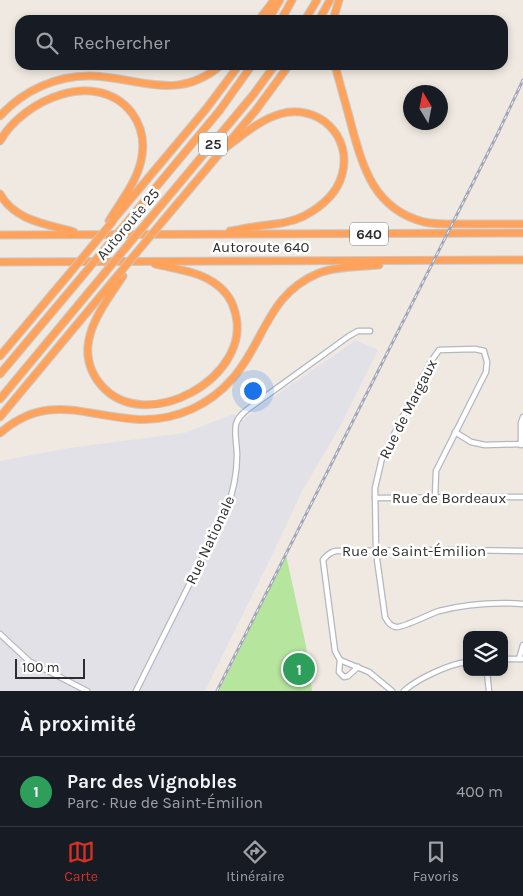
<!DOCTYPE html>
<html lang="fr">
<head>
<meta charset="utf-8">
<style>
  :root { --surface:#171b24; --page:#20242c; --text:#f1f3f6; --muted:#9ea1a6; --line:#363941; --accent:#d93025 }
  body { margin:0; font-family:Karla,sans-serif; background:var(--page); color:var(--text) }
  .controls { position:absolute; right:15px; bottom:15px; display:grid; overflow:hidden; border-radius:10px; box-shadow:0 2px 8px #0003 }
  .controls button { width:45px; height:45px; display:grid; place-items:center; padding:0; border:0; border-bottom:1px solid var(--line); background:var(--surface); color:var(--text); font:25px sans-serif }
  .compass { position:absolute; left:403px; top:85px; width:45px; height:45px; border-radius:50%; background:var(--surface); box-shadow:0 2px 8px #0003; rotate:350deg }
  .scale { position:absolute; left:15px; bottom:12px; width:70px; box-sizing:border-box; padding-left:5px; border:2px solid #2e2e2e; border-top:0; font-size:14px; line-height:18px; white-space:nowrap; color:#2e2e2e; -webkit-text-stroke:4px #fff; paint-order:stroke }
  .you { position:absolute; left:252px; top:390px; width:18px; height:18px; margin:-12px; border:4px solid #fff; border-radius:50%; background:#1a73e8; box-shadow:0 0 0 8px #1a73e833 }
  .badge { display:grid; place-items:center; width:32px; height:32px; border-radius:50%; background:var(--accent); color:#fff; font-size:16px; font-weight:700 }
  .pin { position:absolute; translate:-50% -50%; border:2px solid #fff; box-shadow:0 1px 5px #0006 }
  .list { margin:0; padding:0; list-style:none }
  h2 { display:flex; justify-content:space-between; align-items:center; height:65px; margin:0; padding:0 20px; font-size:21px }
  h2 small { font-size:16px; font-weight:400; color:var(--muted) }
  .list li { display:grid; grid-template-columns:32px 1fr auto; gap:15px; align-items:center; box-sizing:border-box; height:70px; padding:0 20px; border-top:1px solid var(--line) }
  .list b { display:block; font-size:19px; white-space:nowrap }
  .list p { margin:0; font-size:16px; white-space:nowrap; color:var(--muted) }
  .list em { font-size:16px; font-style:normal; color:var(--muted) }
  .icon { flex:none; width:28px; height:28px; fill:none; stroke:currentColor; stroke-width:2; stroke-linecap:round; stroke-linejoin:round }
  .map { position:relative; flex:none; width:523px; height:691px; overflow:hidden }
  .search { position:absolute; background:var(--surface); box-shadow:0 2px 8px #0003; left:15px; right:15px; top:15px; height:55px; display:flex; align-items:center; gap:12px; box-sizing:border-box; padding:0 18px; border-radius:15px; color:var(--muted); font-size:19px }
  .sheet { height:135px; background:var(--surface) }
  nav { display:flex; justify-content:space-around; align-items:center; box-sizing:border-box; height:70px; border-top:1px solid var(--line); background:var(--surface); font-size:14px; color:var(--muted) }
  nav a { display:grid; justify-items:center; gap:2px }
  nav .on { color:var(--accent) }
  .map>svg:first-child { display:block }
</style>
</head>
<body>
<div class="map">
<svg width="523" height="691" viewBox="0 0 523 691">
  <rect width="100%" height="100%" fill="#efe9e1"/>
  <polygon fill="#e3e1e8" points="356,340 378,350 341,425 302,491 277,545 205,691 0,691 0,461 69,448 184,433 234,414 244,420 252,412"/>
  <polygon fill="#b6e59e" points="286,555 306,646 312,691 219,691"/>
  <g fill="none" stroke-linecap="round" stroke-linejoin="round">
    <defs>
      <g id="minor">
        <polyline points="455,432 471,442 485,445 523,444"/>
        <polyline points="521,445 521,423 523,417"/>
        <polyline points="375,498 523,497"/>
        <path d="M 435,498 L 436,471 L 486,372 L 487,362 L 484,351 L 475,349 L 439,350 L 430,363 L 382,458 L 375,488 L 376,552 L 385,617 C 388,622 390,626 396,627 C 403,628 429,614 439,611 C 466,604 495,602 523,604"/>
        <polyline points="0,634 29,661 87,691"/>
        <polyline points="504,659 523,659"/>
        <polyline points="519,659 523,645"/>
        <polyline points="340,660 339,672 344,677 348,676 358,667"/>
        <polyline points="487,672 489,691"/>
        <path d="M 136,691 L 227,509 C 233,492 237,474 237,455 C 237,445 234,434 236,424 C 238,417 243,413 248,409 L 349,336 L 358,331 L 370,331"/>
        <path d="M 392,691 L 369,672 L 340,660 L 335,651 L 323,560 C 327,555 330,552 336,551 L 457,550 L 523,551"/>
        <path d="M 404,691 C 417,679 449,664 467,662"/>
      </g>
      <g id="highway">
        <polyline points="259,20 274,0"/>
        <polyline points="268,20 280,0"/>
        <polyline points="281,20 292,0"/>
        <polyline points="305,20 317,0"/>
        <polyline points="319,20 330,0"/>
        <polyline points="333,20 339,0"/>
        <path d="M 335,65 C 340,85 346,104 351,124 C 363,168 374,209 424,222 C 439,225 455,224 470,224 C 487,224 505,224 523,224"/>
        <path d="M 0,116 C 24,90 57,75 92,76 C 141,78 178,102 221,65"/>
        <path d="M 0,141 C 24,99 97,68 132,113 C 142,127 145,144 141,161 C 136,183 121,201 109,221"/>
        <path d="M 225,148 C 242,136 259,120 280,114 C 318,103 353,136 342,175 C 337,193 321,207 304,216 C 288,224 271,224 253,227 C 245,228 238,230 230,231"/>
        <path d="M 0,194 C 15,221 47,224 74,232"/>
        <polyline points="113,220 206,109 239,65"/>
        <polyline points="128,221 220,110 252,65"/>
        <polyline points="148,221 253,95 275,65"/>
        <polyline points="162,222 256,110 289,65"/>
        <polyline points="0,235 523,233"/>
        <polyline points="0,262 523,260"/>
        <path d="M 123,276 C 102,308 69,347 101,385 C 145,437 254,377 235,312 C 232,300 224,289 213,282 C 196,271 175,269 155,264"/>
        <polyline points="0,356 69,274"/>
        <polyline points="0,374 84,274"/>
        <polyline points="0,399 103,275"/>
        <polyline points="0,417 118,275"/>
        <path d="M 0,433 C 46,393 81,415 133,419 C 153,421 174,417 192,409 C 207,402 221,392 232,379 C 265,342 267,294 319,273 C 338,266 359,267 379,265"/>
      </g>
    </defs>
    <use href="#minor" stroke="#b4b7c1" stroke-width="7"/>
    <use href="#highway" stroke="#c9c9c9" stroke-width="9"/>
    <use href="#minor" stroke="#fff" stroke-width="4.5"/>
    <use href="#highway" stroke="#ffa35c" stroke-width="7"/>
    <defs>
      <polyline id="rail" points="217,691 498,133 523,80"/>
    </defs>
    <use href="#rail" stroke="#a3a6b8" stroke-width="3"/>
    <use href="#rail" stroke="#fff" stroke-width="1" stroke-dasharray="4" stroke-linecap="butt"/>
    <defs>
      <g id="highway-bridge">
        <polyline points="69,274 113,221"/>
        <polyline points="84,274 128,221"/>
        <polyline points="103,275 148,221"/>
        <polyline points="118,275 162,222"/>
      </g>
    </defs>
    <use href="#highway-bridge" stroke="#c9c9c9" stroke-width="9" stroke-linecap="butt"/>
    <use href="#highway-bridge" stroke="#ffa35c" stroke-width="7"/>
  </g>
  <g text-anchor="middle" dominant-baseline="central" stroke-width="5" stroke-linejoin="round" paint-order="stroke">
    <g fill="#fff" stroke="#6d6d6d" stroke-width="1">
      <rect x="199" y="132.5" width="28" height="23" rx="4"/>
      <rect x="350" y="222.5" width="38" height="23" rx="4"/>
    </g>
    <g font-size="14" font-weight="bold" fill="#2e2e2e">
      <text x="213" y="144">25</text>
      <text x="369" y="234">640</text>
    </g>
    <g font-size="15" fill="#2e2e2e" stroke="#fff">
      <text transform="translate(128 224) rotate(-50)">Autoroute 25</text>
      <text x="261" y="247">Autoroute 640</text>
      <text transform="translate(408 409) rotate(-63)">Rue de Margaux</text>
      <text x="449" y="498">Rue de Bordeaux</text>
      <text transform="translate(210 540) rotate(-65)">Rue Nationale</text>
      <text x="414" y="551">Rue de Saint-Émilion</text>
    </g>
  </g>
</svg>
<div class="controls">
<button><svg class="icon" aria-label="layers" viewBox="0 0 24 24"><path d="M12 4l9 5-9 5-9-5zM3 14l9 5 9-5"/></svg></button>
</div>
<svg class="compass" viewBox="-18 -18 36 36"><path d="M0-13l5 13h-10z" fill="#e53935"/><path d="M0 13l5-13h-10z" fill="#9ea1a6"/></svg>
<div class="scale">100 m</div>
<div class="you"></div>
<div class="pin badge" style="left:299px;top:669px;background:#2e9e5b">1</div>
<div class="search"><svg class="icon" aria-label="search" viewBox="0 0 24 24"><circle cx="10" cy="10" r="6"/><path d="M15 15l6 6"/></svg>Rechercher</div>
</div>
<section class="sheet">
<h2>À proximité<small></small></h2>
<ul class="list">
<li><span class="badge" style="background:#2e9e5b">1</span><div><b>Parc des Vignobles</b><p>Parc · Rue de Saint-Émilion</p></div><em>400 m</em></li>
</ul>
</section>
<nav>
<a class="on"><svg class="icon" aria-label="map" viewBox="0 0 24 24"><path d="M3 6l6-2 6 2 6-2v14l-6 2-6-2-6 2zM9 4v14M15 6v14"/></svg>Carte</a>
<a><svg class="icon" aria-label="directions" viewBox="0 0 24 24"><path d="M12 3l9 9-9 9-9-9zM9 14v-3h6M13 9l2 2-2 2"/></svg>Itinéraire</a>
<a><svg class="icon" aria-label="saved" viewBox="0 0 24 24"><path d="M7 4h10v16l-5-4-5 4z"/></svg>Favoris</a>
</nav>
</body>
</html>
